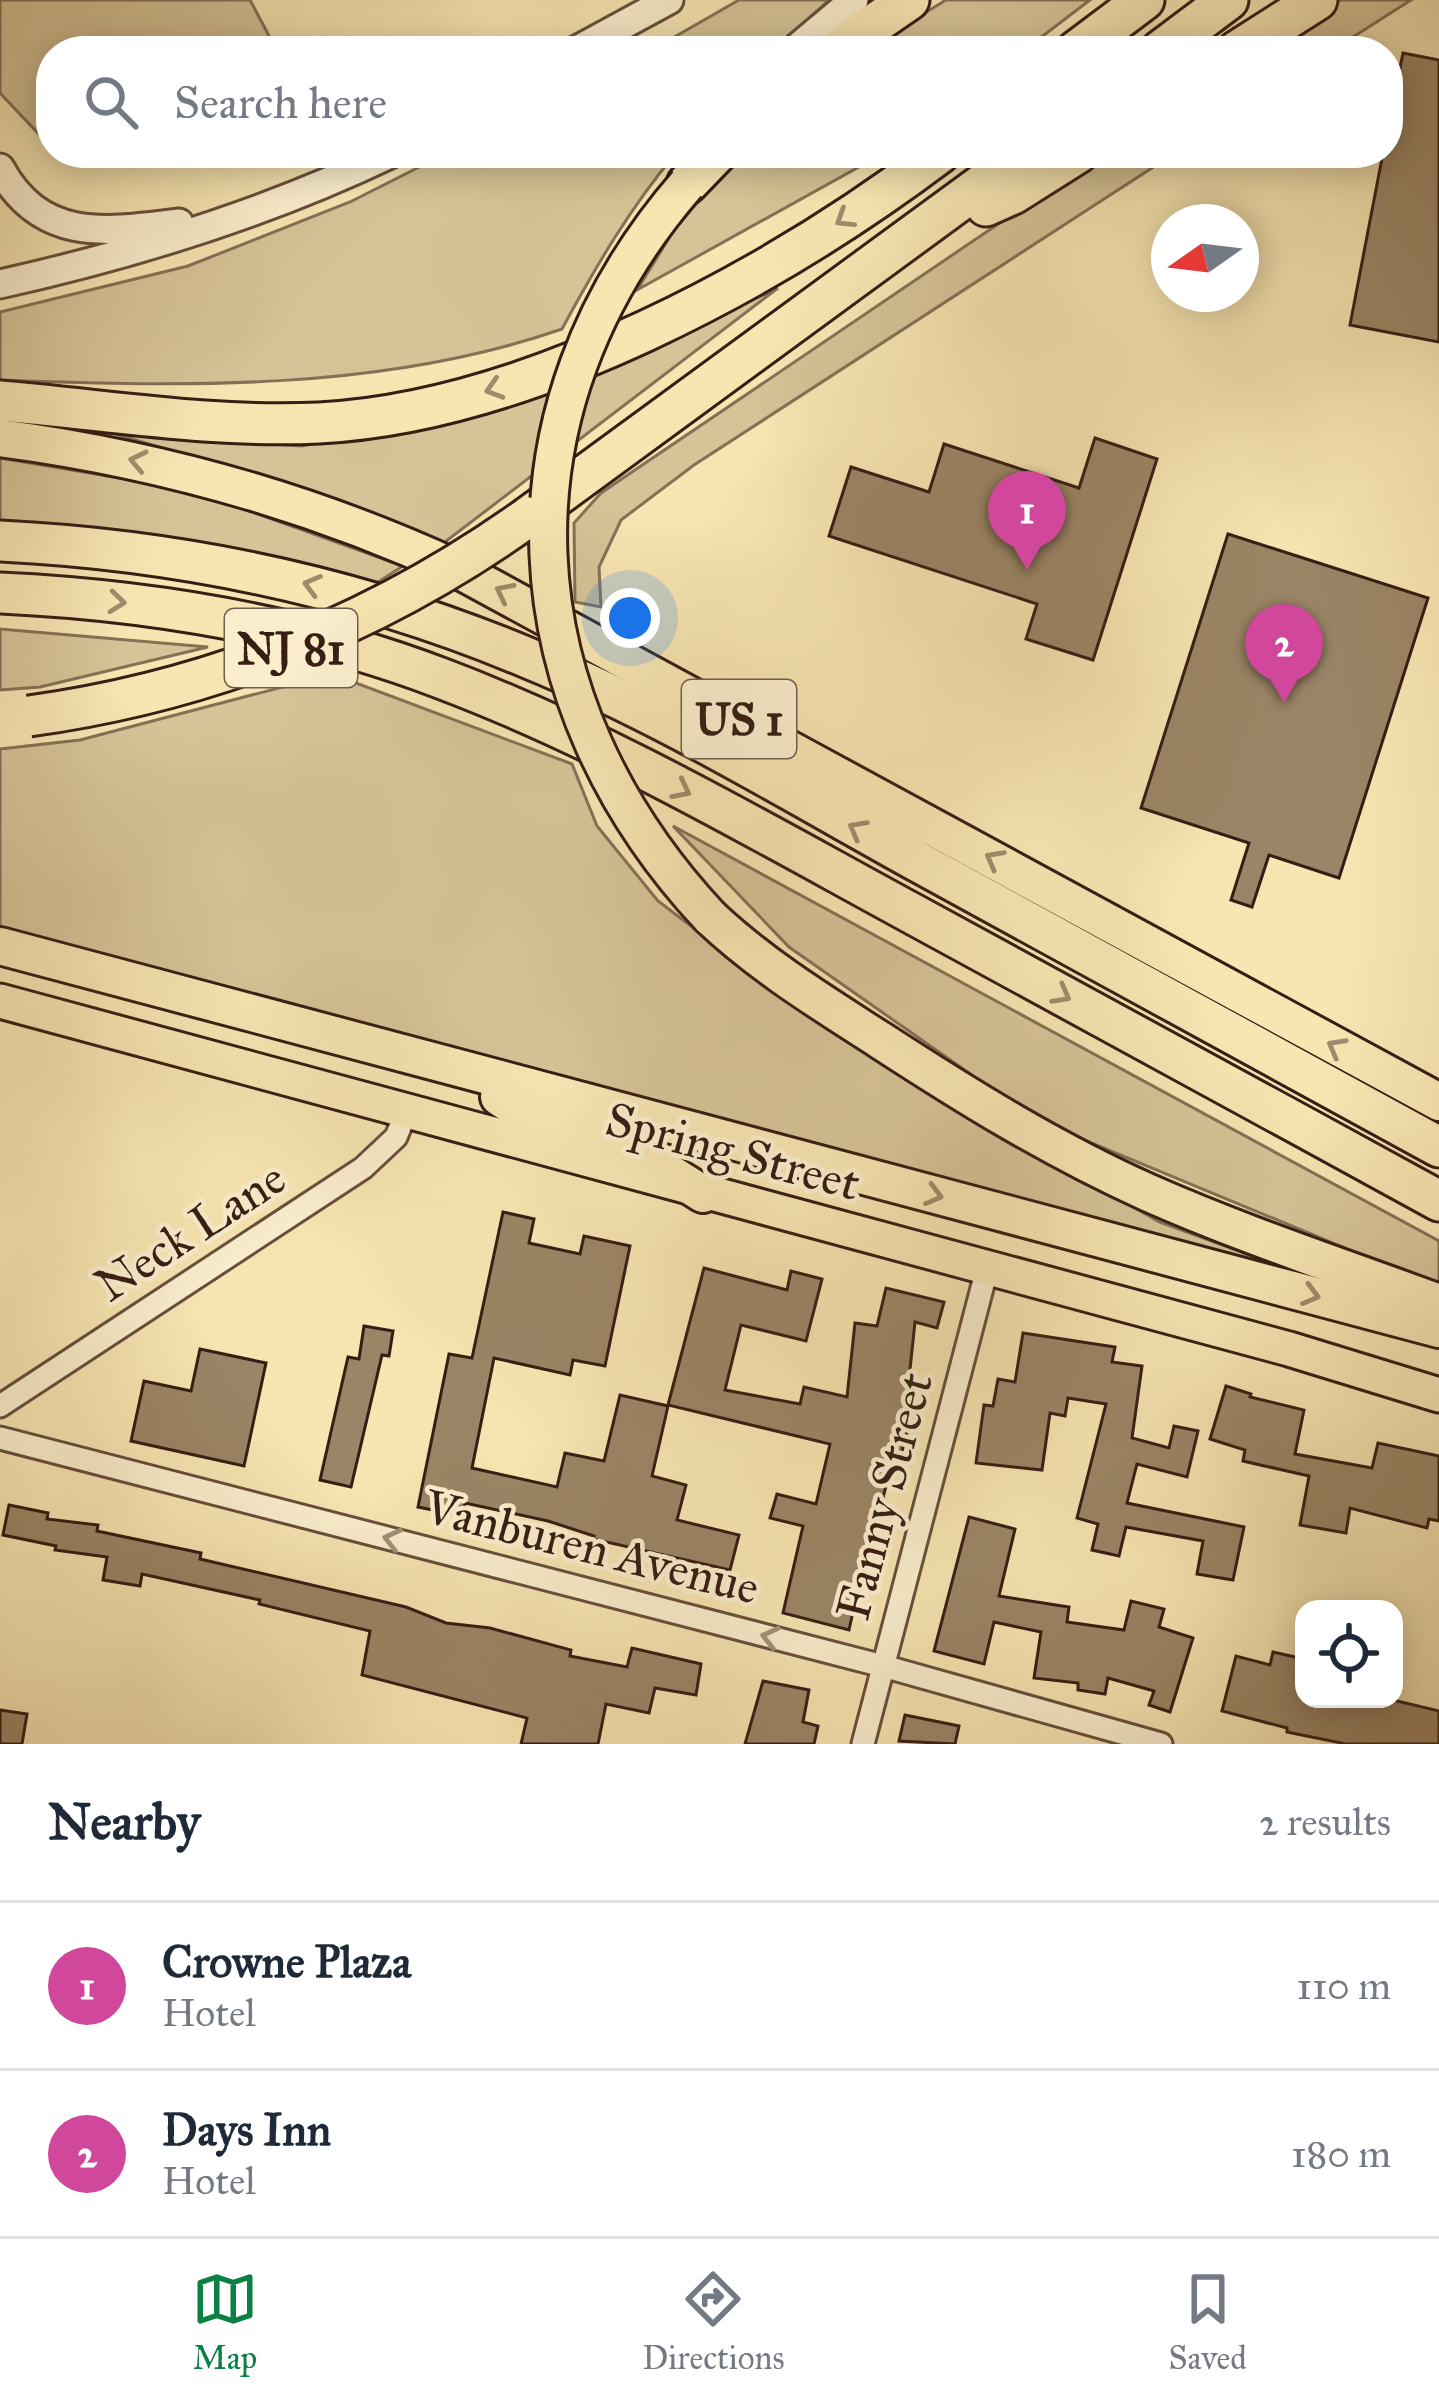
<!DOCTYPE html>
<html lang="en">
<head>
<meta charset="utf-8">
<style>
  :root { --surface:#fff; --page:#f6f6f7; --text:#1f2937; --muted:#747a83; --line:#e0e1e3; --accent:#0b8043 }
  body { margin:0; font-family:"IM FELL Great Primer",serif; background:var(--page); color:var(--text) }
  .controls { position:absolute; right:36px; bottom:36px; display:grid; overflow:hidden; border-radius:24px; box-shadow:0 6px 30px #0003 }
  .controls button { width:108px; height:108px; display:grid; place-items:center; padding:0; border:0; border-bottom:3px solid var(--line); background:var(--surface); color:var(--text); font:60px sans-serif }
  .compass { position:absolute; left:1151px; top:204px; width:108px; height:108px; border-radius:50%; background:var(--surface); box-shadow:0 6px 30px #0003; rotate:256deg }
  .you { position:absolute; left:630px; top:618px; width:42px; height:42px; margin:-30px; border:9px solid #fff; border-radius:50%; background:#1a73e8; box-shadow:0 0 0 18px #1a73e833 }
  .badge { display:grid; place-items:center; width:78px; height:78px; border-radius:50%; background:var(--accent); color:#fff; font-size:39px; font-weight:700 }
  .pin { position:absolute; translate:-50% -99px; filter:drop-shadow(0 3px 6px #0008) }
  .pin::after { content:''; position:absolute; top:63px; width:42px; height:36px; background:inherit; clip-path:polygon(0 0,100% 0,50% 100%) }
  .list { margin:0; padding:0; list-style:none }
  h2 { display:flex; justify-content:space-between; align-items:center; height:156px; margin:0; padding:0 48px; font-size:51px }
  h2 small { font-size:39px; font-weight:400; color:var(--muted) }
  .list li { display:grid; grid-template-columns:78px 1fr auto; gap:36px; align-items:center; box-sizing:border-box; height:168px; padding:0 48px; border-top:3px solid var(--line) }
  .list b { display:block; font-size:45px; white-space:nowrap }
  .list p { margin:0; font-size:39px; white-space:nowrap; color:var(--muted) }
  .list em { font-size:39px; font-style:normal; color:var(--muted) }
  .icon { flex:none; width:66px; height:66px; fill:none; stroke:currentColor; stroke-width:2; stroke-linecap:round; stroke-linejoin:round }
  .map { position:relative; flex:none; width:1439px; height:1744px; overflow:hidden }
  .search { position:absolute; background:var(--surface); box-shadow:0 6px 30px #0003; left:36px; right:36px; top:36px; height:132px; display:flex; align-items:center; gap:30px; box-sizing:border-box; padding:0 42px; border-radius:48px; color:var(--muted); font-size:45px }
  .sheet { height:492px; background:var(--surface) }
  nav { display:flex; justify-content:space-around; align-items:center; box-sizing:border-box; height:168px; border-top:3px solid var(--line); background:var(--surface); font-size:33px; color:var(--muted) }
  nav a { display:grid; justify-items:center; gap:6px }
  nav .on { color:var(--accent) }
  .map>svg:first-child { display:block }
</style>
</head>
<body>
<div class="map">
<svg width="1439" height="1744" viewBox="0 0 1439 1744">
  <rect width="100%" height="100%" fill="#f7e5b2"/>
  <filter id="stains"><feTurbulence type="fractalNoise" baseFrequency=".00167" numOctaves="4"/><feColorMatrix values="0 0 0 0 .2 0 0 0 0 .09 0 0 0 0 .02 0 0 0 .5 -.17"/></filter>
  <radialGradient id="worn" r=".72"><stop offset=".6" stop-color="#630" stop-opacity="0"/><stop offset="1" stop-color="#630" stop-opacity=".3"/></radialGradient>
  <g fill="#d6c397" stroke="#867056" stroke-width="3">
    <polygon points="0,0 250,0 277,51 51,51 51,147 0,93"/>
    <polygon points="739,0 829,0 773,51 650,51"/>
    <polygon points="946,0 1090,0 1023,51 863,51"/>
    <polygon points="1340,0 1411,0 1331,51 1261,51"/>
    <path d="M 447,153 L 676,153 C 630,208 596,266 562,329 C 384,391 187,387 0,380 L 0,312 L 188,266 L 350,202 Z"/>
    <polygon points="739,153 884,153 637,290 674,230"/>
    <polygon points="1103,153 1175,153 694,465 621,520 599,567 601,607 575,602 574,523 601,493"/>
    <polygon points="778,288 441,545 374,513 116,434 302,446 480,413 609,368"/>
    <polygon points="0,458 191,490 403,566 369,588 0,525"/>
    <polygon points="0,629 208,647 40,687 0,690"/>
    <polygon points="332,674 572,764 597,826 658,901 804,1012 1159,1222 1307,1276 0,930 0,749 80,740"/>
    <polygon points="673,826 1439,1241 1439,1287 1036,1120 789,947"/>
  </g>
  <g fill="#9b8566" stroke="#371d14" stroke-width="3">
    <polygon points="1403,53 1439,60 1439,342 1350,325 1383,153 1388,153 1388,128"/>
    <polygon points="1095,438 1157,459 1093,660 1026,639 1037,604 829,536 851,467 929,492 944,444 1079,488"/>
    <polygon points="1228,534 1428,598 1339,878 1269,855 1252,907 1231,900 1249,843 1141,808"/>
    <polygon points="503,1212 534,1219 529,1243 580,1254 584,1236 630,1246 605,1366 573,1360 570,1375 494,1358 472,1468 557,1487 565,1453 604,1461 620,1395 668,1406 652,1476 686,1485 677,1520 739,1535 730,1570 593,1539 594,1536 548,1521 465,1503 462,1516 418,1507 449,1354 472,1358"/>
    <polygon points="704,1268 787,1290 791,1271 822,1279 806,1341 741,1325 725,1390 800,1404 804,1387 847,1397 855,1323 877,1326 886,1288 944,1302 937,1328 915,1322 908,1388 917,1389 913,1411 900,1458 893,1457 874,1535 870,1534 849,1630 783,1613 803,1526 770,1518 777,1494 816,1504 830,1444 668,1405"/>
    <polygon points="364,1326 393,1331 389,1356 382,1355 351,1487 320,1480 348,1357 359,1359"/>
    <polygon points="1023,1333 1115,1347 1112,1362 1142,1366 1132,1438 1169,1448 1174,1426 1198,1431 1187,1477 1137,1464 1127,1503 1244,1527 1233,1580 1197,1574 1203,1541 1126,1527 1119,1556 1092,1550 1098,1524 1077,1518 1106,1404 1068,1398 1065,1416 1050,1413 1042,1470 976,1463 984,1405 993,1406 998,1379 1015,1382"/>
    <polygon points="200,1349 266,1363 244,1466 131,1441 144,1381 191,1391"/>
    <polygon points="1226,1386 1251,1394 1250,1397 1304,1410 1295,1454 1372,1468 1378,1443 1439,1456 1439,1521 1429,1519 1427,1528 1350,1508 1346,1533 1300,1525 1309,1476 1243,1461 1245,1450 1210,1439"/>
    <polygon points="9,1505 48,1513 47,1519 98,1525 97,1531 201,1553 200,1559 406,1607 446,1623 490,1628 571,1650 570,1656 627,1667 632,1648 701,1664 696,1695 655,1688 649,1713 606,1704 598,1744 521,1744 527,1718 362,1675 370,1631 259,1604 260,1600 142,1574 140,1586 103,1580 107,1557 55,1550 56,1546 3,1535"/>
    <polygon points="969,1517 1015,1529 999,1596 1069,1607 1067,1622 1124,1630 1131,1601 1164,1609 1159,1627 1193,1638 1170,1712 1149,1705 1154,1691 1108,1678 1105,1694 1078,1690 1078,1683 1034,1678 1041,1632 994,1622 984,1664 934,1651"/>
    <polygon points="1273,1652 1304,1659 1304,1699 1389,1699 1439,1711 1439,1744 1346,1744 1287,1732 1287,1728 1222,1711 1236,1656 1270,1665"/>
    <polygon points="763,1681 809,1690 803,1722 818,1726 814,1744 745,1744"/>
    <polygon points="0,1710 27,1714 22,1744 0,1744"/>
    <polygon points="905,1715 959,1726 955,1744 899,1741"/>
  </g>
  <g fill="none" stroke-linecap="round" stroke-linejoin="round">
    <defs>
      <g id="minor">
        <polyline points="0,1406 363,1168 396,1137 407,1110"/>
        <polyline points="0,1438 883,1666 1161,1744"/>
        <polyline points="863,1744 987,1269"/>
      </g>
      <g id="tertiary">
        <polyline points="575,51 669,0"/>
        <polyline points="793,51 854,0"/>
        <path d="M 0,168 C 41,243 106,232 179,223"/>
        <path d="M 0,284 C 135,254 267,213 392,153"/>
      </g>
      <polyline id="primary" points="0,1001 1289,1349 1439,1395"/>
      <g id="trunk">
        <path d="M 0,438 C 160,459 311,502 457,569 L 1439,1102"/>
        <path d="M 710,917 C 762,966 821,1002 880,1040 C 966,1096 1055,1151 1149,1193 C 1244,1235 1342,1267 1439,1303"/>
        <polyline points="0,946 1439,1329"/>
        <polyline points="499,1097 517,1109 625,1145 703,1194"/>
      </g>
      <g id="motorway">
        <polyline points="835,51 909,0"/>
        <polyline points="1076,51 1144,0"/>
        <polyline points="1160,51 1228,0"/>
        <polyline points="1237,51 1317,0"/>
        <polyline points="687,184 717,153"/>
        <polyline points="986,206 1013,194 1078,153"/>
        <path d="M 0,401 C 107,410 211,428 319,423 C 529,412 774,278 940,153"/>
        <polyline points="528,517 1025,153"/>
        <path d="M 0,541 C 183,550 359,587 528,658 C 665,714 793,793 922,864 C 1094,958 1267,1053 1439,1147"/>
        <path d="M 0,593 C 151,600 302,625 443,679 C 607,741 760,831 913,914 C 1089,1010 1264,1105 1439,1201"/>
      </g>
    </defs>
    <use href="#minor" stroke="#674f3c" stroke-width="27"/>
    <use href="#tertiary" stroke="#674f3c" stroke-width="33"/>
    <use href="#primary" stroke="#371d14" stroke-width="39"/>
    <use href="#trunk" stroke="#371d14" stroke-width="42"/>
    <use href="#motorway" stroke="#371d14" stroke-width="45"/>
    <use href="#minor" stroke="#faeecd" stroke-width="21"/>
    <use href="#tertiary" stroke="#faeecd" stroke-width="27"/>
    <use href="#primary" stroke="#f7e5b2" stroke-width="33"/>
    <use href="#trunk" stroke="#f7e5b2" stroke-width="36"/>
    <use href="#motorway" stroke="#f7e5b2" stroke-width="39"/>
    <defs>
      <path id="trunk-bridge" d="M 687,184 C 489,412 508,701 710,917"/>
      <path id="motorway-bridge" d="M 29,716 C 211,691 378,624 528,517"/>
    </defs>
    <use href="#trunk-bridge" stroke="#371d14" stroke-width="42" stroke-linecap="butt"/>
    <use href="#motorway-bridge" stroke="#371d14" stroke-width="45" stroke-linecap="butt"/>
    <use href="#trunk-bridge" stroke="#f7e5b2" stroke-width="36"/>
    <use href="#motorway-bridge" stroke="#f7e5b2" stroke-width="39"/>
  </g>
  <defs><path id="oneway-chevron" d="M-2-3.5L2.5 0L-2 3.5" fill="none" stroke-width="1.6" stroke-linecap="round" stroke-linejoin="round" transform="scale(3)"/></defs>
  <g stroke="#a18b6b">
    <use href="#oneway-chevron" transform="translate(844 219) rotate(148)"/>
    <use href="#oneway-chevron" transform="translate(494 389) rotate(163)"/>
    <use href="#oneway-chevron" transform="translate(138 461) rotate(-168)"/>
    <use href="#oneway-chevron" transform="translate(312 585) rotate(-165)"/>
    <use href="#oneway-chevron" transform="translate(504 592) rotate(-153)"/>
    <use href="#oneway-chevron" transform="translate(117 602) rotate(6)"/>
    <use href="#oneway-chevron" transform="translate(682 790) rotate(27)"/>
    <use href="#oneway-chevron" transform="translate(857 829) rotate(-151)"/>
    <use href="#oneway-chevron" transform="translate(994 859) rotate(-151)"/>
    <use href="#oneway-chevron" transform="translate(1062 995) rotate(29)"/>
    <use href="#oneway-chevron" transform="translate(1336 1047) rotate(-151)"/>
    <use href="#oneway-chevron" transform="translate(934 1195) rotate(15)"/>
    <use href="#oneway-chevron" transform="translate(1311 1295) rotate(15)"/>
  </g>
  <g stroke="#a2907a">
    <use href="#oneway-chevron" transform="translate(392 1539) rotate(-166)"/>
    <use href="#oneway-chevron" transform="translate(770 1637) rotate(-166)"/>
  </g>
  <g text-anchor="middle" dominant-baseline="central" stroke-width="9" stroke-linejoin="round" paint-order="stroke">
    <g fill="#faeecd" stroke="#725c4c" stroke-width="3">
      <rect x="225" y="609" width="132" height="78" rx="9"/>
      <rect x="682" y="680" width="114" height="78" rx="9"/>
    </g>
    <g font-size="45" font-weight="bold" fill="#371d14">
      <text x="291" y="648">NJ 81</text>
      <text x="739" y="719">US 1</text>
    </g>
    <g font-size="48" fill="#371d14" stroke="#faeecd">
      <text transform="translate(733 1151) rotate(15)">Spring Street</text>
      <text transform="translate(190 1231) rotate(-33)">Neck Lane</text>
      <text transform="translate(884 1496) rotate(-75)">Fanny Street</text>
      <text transform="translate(592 1547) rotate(14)">Vanburen Avenue</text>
    </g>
  </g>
  <rect width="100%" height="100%" filter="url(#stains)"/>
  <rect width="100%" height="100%" fill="url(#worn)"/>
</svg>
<div class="controls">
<button><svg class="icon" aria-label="locate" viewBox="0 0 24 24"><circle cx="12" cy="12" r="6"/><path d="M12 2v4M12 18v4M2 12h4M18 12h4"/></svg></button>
</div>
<svg class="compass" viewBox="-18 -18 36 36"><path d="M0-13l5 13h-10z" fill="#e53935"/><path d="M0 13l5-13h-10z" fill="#747a83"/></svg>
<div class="you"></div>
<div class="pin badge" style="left:1027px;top:570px;background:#d1479c">1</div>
<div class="pin badge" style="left:1284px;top:703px;background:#d1479c">2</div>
<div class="search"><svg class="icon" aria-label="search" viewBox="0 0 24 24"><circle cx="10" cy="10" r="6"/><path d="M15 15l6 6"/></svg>Search here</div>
</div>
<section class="sheet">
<h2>Nearby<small>2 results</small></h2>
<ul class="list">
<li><span class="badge" style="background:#d1479c">1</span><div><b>Crowne Plaza</b><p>Hotel</p></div><em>110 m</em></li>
<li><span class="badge" style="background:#d1479c">2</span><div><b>Days Inn</b><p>Hotel</p></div><em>180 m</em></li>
</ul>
</section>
<nav>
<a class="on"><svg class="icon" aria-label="map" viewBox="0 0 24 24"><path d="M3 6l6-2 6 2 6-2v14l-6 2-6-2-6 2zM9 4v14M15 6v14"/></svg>Map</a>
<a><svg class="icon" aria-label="directions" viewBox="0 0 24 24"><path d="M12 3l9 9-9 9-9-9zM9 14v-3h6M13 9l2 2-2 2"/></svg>Directions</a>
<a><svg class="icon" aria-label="saved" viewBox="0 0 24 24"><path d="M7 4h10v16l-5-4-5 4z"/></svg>Saved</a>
</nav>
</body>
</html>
